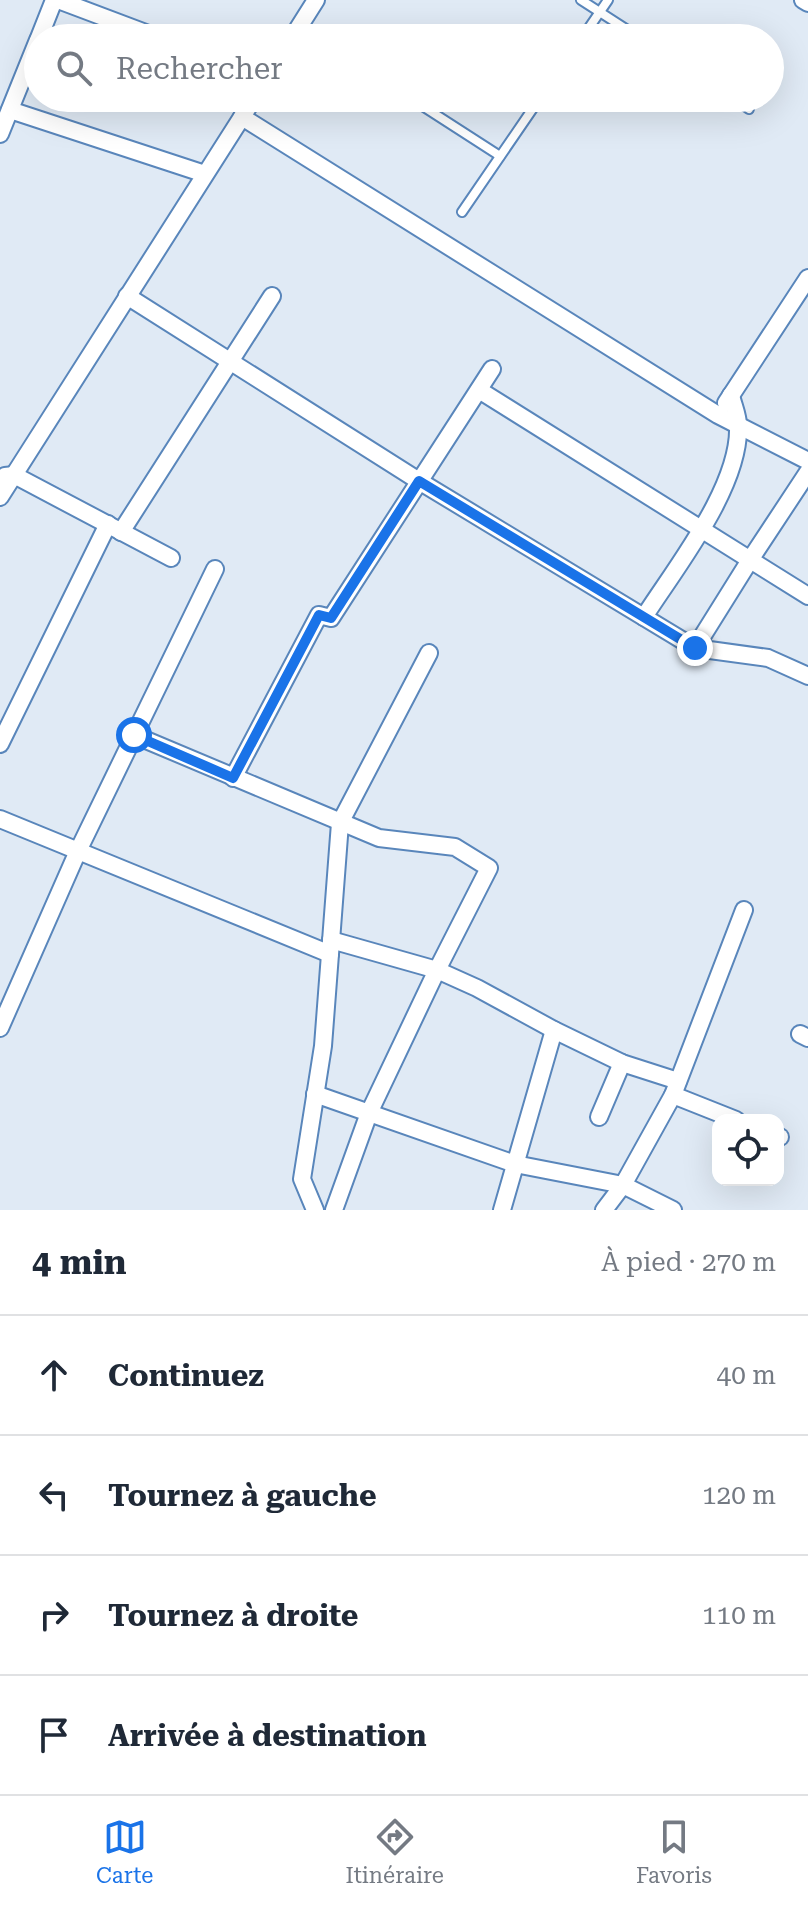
<!DOCTYPE html>
<html lang="fr">
<head>
<meta charset="utf-8">
<style>
  :root { --surface:#fff; --page:#f2f2f3; --text:#1f2937; --muted:#747a83; --line:#e0e1e3; --accent:#1a73e8 }
  body { margin:0; font-family:"Roboto Serif",serif; background:var(--page); color:var(--text) }
  .controls { position:absolute; right:24px; bottom:24px; display:grid; overflow:hidden; border-radius:16px; box-shadow:0 8px 32px #0002 }
  .controls button { width:72px; height:72px; display:grid; place-items:center; padding:0; border:0; border-bottom:2px solid var(--line); background:var(--surface); color:var(--text); font:40px sans-serif }
  .stop { position:absolute; width:24px; height:24px; margin:-18px; border:6px solid #1a73e8; border-radius:50%; background:#fff }
  .stop.end { background:#1a73e8; border-color:#fff; box-shadow:0 2px 8px #0008 }
  .list { margin:0; padding:0; list-style:none }
  h2 { display:flex; justify-content:space-between; align-items:center; height:104px; margin:0; padding:0 32px; font-size:34px }
  h2 small { font-size:26px; font-weight:400; color:var(--muted) }
  .list li { display:grid; grid-template-columns:52px 1fr auto; gap:24px; align-items:center; box-sizing:border-box; height:120px; padding:0 32px; border-top:2px solid var(--line) }
  .list b { display:block; font-size:30px; white-space:nowrap }
  .list em { font-size:26px; font-style:normal; color:var(--muted) }
  .icon { flex:none; width:44px; height:44px; fill:none; stroke:currentColor; stroke-width:2; stroke-linecap:round; stroke-linejoin:round }
  .map { position:relative; flex:none; width:808px; height:1210px; overflow:hidden }
  .search { position:absolute; background:var(--surface); box-shadow:0 8px 32px #0002; left:24px; right:24px; top:24px; height:88px; display:flex; align-items:center; gap:20px; box-sizing:border-box; padding:0 28px; border-radius:44px; color:var(--muted); font-size:30px }
  .sheet { height:584px; background:var(--surface) }
  nav { display:flex; justify-content:space-around; align-items:center; box-sizing:border-box; height:112px; border-top:2px solid var(--line); background:var(--surface); font-size:22px; color:var(--muted) }
  nav a { display:grid; justify-items:center; gap:4px }
  nav .on { color:var(--accent) }
  .map>svg:first-child { display:block }
</style>
</head>
<body>
<div class="map">
<svg width="808" height="1210" viewBox="0 0 808 1210">
  <rect width="100%" height="100%" fill="#e0eaf5"/>
  <g fill="none" stroke-linecap="round" stroke-linejoin="round">
    <defs>
      <g id="service">
        <polyline points="581,0 640,38"/>
        <polyline points="582,38 608,0"/>
        <polyline points="410,98 500,156"/>
        <polyline points="733,98 749,109"/>
        <polyline points="462,212 540,98"/>
      </g>
      <g id="minor">
        <polyline points="58,0 159,38"/>
        <polyline points="803,0 808,3"/>
        <polyline points="39,38 54,0"/>
        <polyline points="292,38 316,0"/>
        <polyline points="10,110 205,174"/>
        <polyline points="242,117 718,415 808,461"/>
        <polyline points="0,134 38,40"/>
        <polyline points="127,296 419,481 695,648 768,658 808,676"/>
        <polyline points="479,390 808,596"/>
        <polyline points="726,403 808,278"/>
        <polyline points="5,476 14,475 171,558"/>
        <polyline points="0,497 254,98"/>
        <polyline points="121,532 272,296"/>
        <path d="M 644,617 C 676,567 741,486 738,425 C 738,415 733,405 731,395"/>
        <polyline points="695,648 750,560 808,472"/>
        <polyline points="134,735 379,838 455,847 489,868 437,970 369,1113 334,1210"/>
        <polyline points="0,744 108,524"/>
        <polyline points="233,778 319,615 331,618 492,369"/>
        <polyline points="0,819 330,954"/>
        <polyline points="331,940 437,970 477,988 554,1030 622,1063 678,1081"/>
        <polyline points="0,1028 78,851 215,569"/>
        <polyline points="800,1034 808,1038"/>
        <polyline points="315,1094 515,1164 623,1185 673,1210"/>
        <polyline points="673,1095 736,1120"/>
        <polyline points="599,1117 622,1063"/>
        <polyline points="778,1137 780,1137"/>
        <polyline points="315,1210 302,1179 323,1046 340,823 429,653"/>
        <polyline points="502,1210 554,1030"/>
        <polyline points="604,1210 623,1185 673,1095 744,910"/>
      </g>
    </defs>
    <use href="#service" stroke="#5986bb" stroke-width="12"/>
    <use href="#minor" stroke="#5986bb" stroke-width="20"/>
    <use href="#service" stroke="#fff" stroke-width="8"/>
    <use href="#minor" stroke="#fff" stroke-width="16"/>
  </g>
  <g fill="none" stroke-linecap="round" stroke-linejoin="round">
    <polyline stroke="#1a73e8" stroke-width="10" points="134,735 233,778 319,615 331,618 419,481 695,648"/>
  </g>
</svg>
<div class="controls">
<button><svg class="icon" aria-label="locate" viewBox="0 0 24 24"><circle cx="12" cy="12" r="6"/><path d="M12 2v4M12 18v4M2 12h4M18 12h4"/></svg></button>
</div>
<div class="stop" style="left:134px;top:735px"></div>
<div class="stop end" style="left:695px;top:648px"></div>
<div class="search"><svg class="icon" aria-label="search" viewBox="0 0 24 24"><circle cx="10" cy="10" r="6"/><path d="M15 15l6 6"/></svg>Rechercher</div>
</div>
<section class="sheet">
<h2>4 min<small>À pied · 270 m</small></h2>
<ul class="list">
<li><svg class="icon" aria-label="ahead" viewBox="0 0 24 24"><path d="M12 20V5M6 11l6-6 6 6"/></svg><div><b>Continuez</b></div><em>40 m</em></li>
<li><svg class="icon" aria-label="left" viewBox="0 0 24 24"><path d="M17 20v-9H6M10 6l-5 5 5 5"/></svg><div><b>Tournez à gauche</b></div><em>120 m</em></li>
<li><svg class="icon" aria-label="right" viewBox="0 0 24 24"><path d="M7 20v-9h11M14 6l5 5-5 5"/></svg><div><b>Tournez à droite</b></div><em>110 m</em></li>
<li><svg class="icon" aria-label="arrive" viewBox="0 0 24 24"><path d="M6 21V4h12l-3 4 3 4H6"/></svg><div><b>Arrivée à destination</b></div></li>
</ul>
</section>
<nav>
<a class="on"><svg class="icon" aria-label="map" viewBox="0 0 24 24"><path d="M3 6l6-2 6 2 6-2v14l-6 2-6-2-6 2zM9 4v14M15 6v14"/></svg>Carte</a>
<a><svg class="icon" aria-label="directions" viewBox="0 0 24 24"><path d="M12 3l9 9-9 9-9-9zM9 14v-3h6M13 9l2 2-2 2"/></svg>Itinéraire</a>
<a><svg class="icon" aria-label="saved" viewBox="0 0 24 24"><path d="M7 4h10v16l-5-4-5 4z"/></svg>Favoris</a>
</nav>
</body>
</html>
